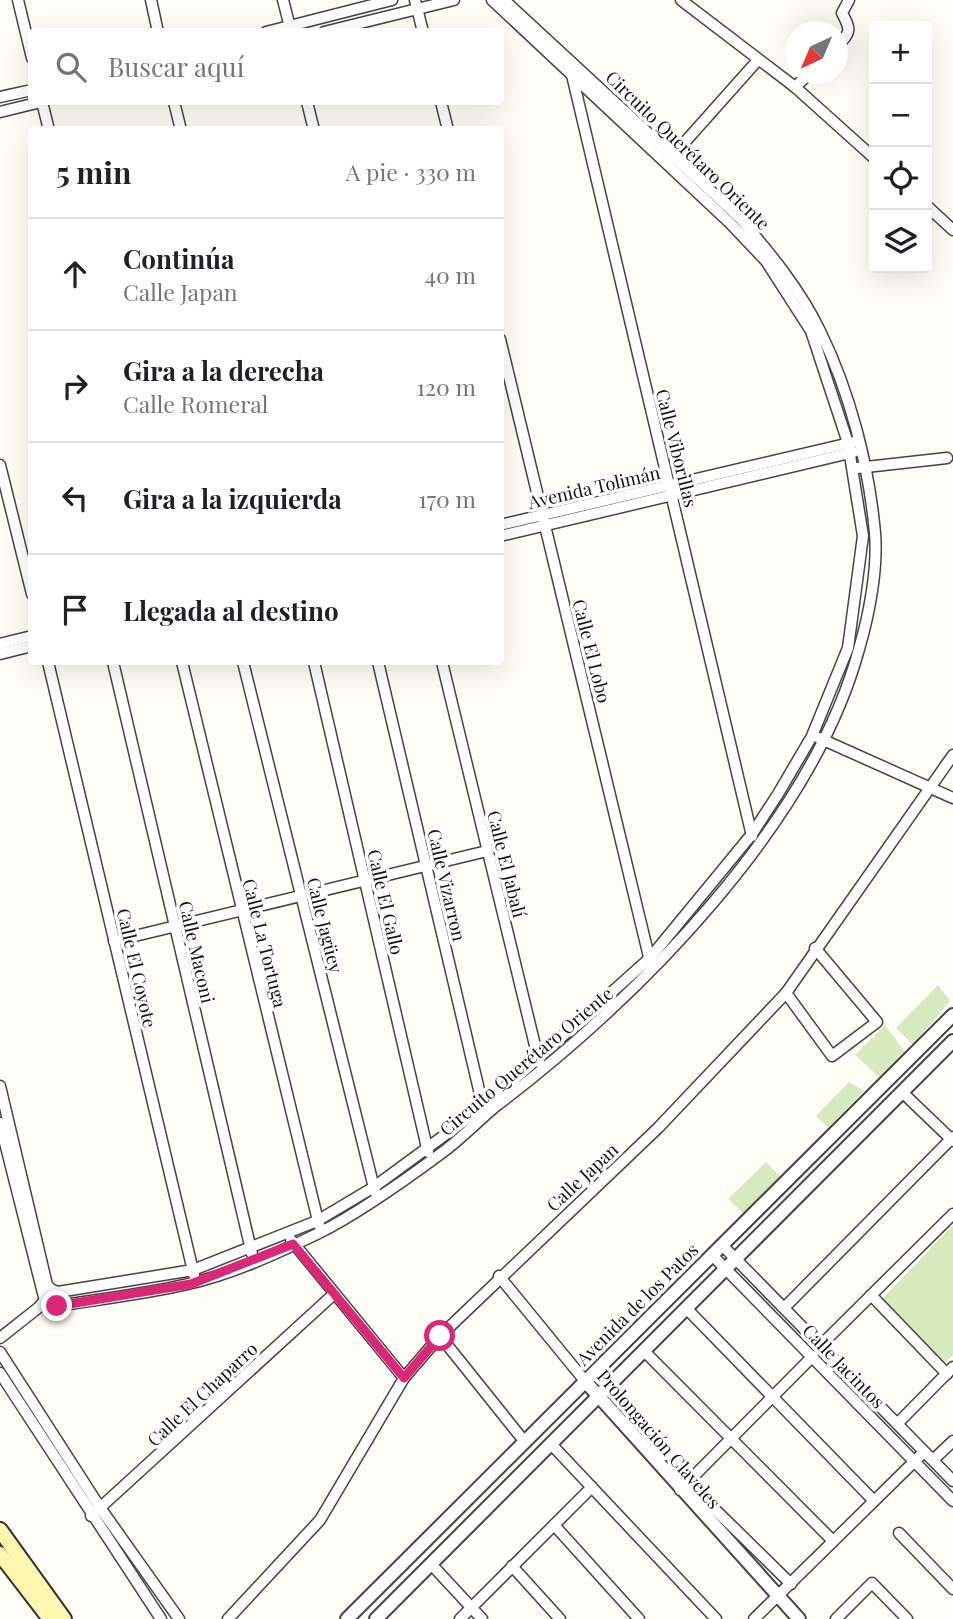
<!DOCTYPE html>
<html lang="es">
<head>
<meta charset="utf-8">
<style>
  :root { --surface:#fff; --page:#f6f6f6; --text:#202124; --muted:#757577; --line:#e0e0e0 }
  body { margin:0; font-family:"Playfair Display",serif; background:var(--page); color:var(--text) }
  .controls { position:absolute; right:21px; top:21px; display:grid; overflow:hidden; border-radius:7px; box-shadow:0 7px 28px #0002 }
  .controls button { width:63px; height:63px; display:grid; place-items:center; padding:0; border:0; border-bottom:2px solid var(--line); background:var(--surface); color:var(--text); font:35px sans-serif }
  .compass { position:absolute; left:785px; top:21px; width:63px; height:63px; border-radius:50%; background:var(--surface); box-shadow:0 7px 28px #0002; rotate:224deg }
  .stop { position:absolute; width:21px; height:21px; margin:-16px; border:5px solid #db2777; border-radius:50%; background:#fff }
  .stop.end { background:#db2777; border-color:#fff; box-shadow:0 2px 7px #0008 }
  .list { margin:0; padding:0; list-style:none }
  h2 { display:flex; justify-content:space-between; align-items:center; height:91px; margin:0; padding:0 28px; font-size:30px }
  h2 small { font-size:23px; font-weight:400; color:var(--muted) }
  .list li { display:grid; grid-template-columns:46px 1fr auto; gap:21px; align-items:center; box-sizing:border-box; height:112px; padding:0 28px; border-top:2px solid var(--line) }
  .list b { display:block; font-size:26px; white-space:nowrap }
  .list p { margin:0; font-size:23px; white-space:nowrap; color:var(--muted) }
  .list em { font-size:23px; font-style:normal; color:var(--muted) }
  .icon { flex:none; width:38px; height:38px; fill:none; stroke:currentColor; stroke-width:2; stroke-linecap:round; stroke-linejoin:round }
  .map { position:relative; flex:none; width:953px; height:1619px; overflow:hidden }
  .search { position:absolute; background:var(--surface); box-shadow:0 7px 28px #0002; left:28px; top:28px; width:476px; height:77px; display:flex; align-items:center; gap:18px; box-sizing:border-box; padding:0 24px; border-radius:7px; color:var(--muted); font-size:26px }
  .panel { position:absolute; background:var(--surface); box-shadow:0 7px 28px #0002; left:28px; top:126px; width:476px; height:539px; border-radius:7px }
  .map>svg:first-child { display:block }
</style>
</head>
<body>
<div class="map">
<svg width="953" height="1619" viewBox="0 0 953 1619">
  <rect width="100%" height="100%" fill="#fffdf5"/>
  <g fill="#d5ebbd">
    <polygon points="938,985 950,1001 913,1045 896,1028"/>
    <polygon points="885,1025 905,1052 880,1078 855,1055"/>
    <polygon points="849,1082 864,1091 828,1128 816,1116"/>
    <polygon points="766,1162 781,1177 744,1214 728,1199"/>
    <polygon points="953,1225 953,1355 945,1363 882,1299"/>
  </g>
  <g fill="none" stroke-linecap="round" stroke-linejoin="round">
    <defs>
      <g id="minor">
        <polyline points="18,0 32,58"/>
        <polyline points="151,0 158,32"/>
        <polyline points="283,0 291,31"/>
        <polyline points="415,0 423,32"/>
        <polyline points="681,0 795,87 874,158"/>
        <polyline points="266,32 392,0"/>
        <polyline points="324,32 454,0"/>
        <path d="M 838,45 C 851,32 851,30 842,13 L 849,0"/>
        <polyline points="572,75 752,836"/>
        <polyline points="795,87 809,74"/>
        <polyline points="0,97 32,90"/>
        <polyline points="42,102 49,130"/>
        <polyline points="174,102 181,130"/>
        <polyline points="307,102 314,130"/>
        <polyline points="441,102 448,130"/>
        <polyline points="0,112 41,102"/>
        <polyline points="668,161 758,60"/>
        <polyline points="927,206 953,230"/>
        <polyline points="500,339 650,961"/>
        <polyline points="0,465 32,594"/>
        <polyline points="857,468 947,458"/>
        <polyline points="500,525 854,442"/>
        <polyline points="500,536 854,452"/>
        <polyline points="0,644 32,636"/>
        <polyline points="0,654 32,646"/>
        <polyline points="48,662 194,1275"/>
        <polyline points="113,662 252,1254"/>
        <polyline points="182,662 319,1225"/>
        <polyline points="243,662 375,1192"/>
        <polyline points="314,662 428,1152"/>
        <polyline points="378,662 484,1111"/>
        <polyline points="442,662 539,1062"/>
        <polyline points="819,738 953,798"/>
        <polyline points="114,941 487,851"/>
        <polyline points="786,993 832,1056 877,1022 815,948"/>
        <polyline points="0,1086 47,1285 52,1290"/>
        <polyline points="902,1092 953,1141"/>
        <polyline points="0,1123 45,1301"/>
        <polyline points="291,1240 404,1378"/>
        <polyline points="722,1245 953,1481"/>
        <polyline points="712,1255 953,1501"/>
        <polyline points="499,1276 585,1381"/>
        <polyline points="52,1290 58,1292 193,1270 317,1221 374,1187 483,1107 650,958 752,834 778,794 812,736 848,648 863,536 848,443 811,331 766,261 730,223 492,0"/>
        <polyline points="871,1295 947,1374"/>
        <path d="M 45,1301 L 57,1306 C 101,1299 145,1294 188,1284 C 232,1274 278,1253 319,1233 C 357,1214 408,1178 443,1152 C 462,1138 478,1121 496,1106 C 637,1000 812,823 859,649 C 869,615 878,569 875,533 C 869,466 850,392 820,331 C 800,289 769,252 739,217 L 504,0"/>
        <polyline points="686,1308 874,1501"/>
        <polyline points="784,1308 953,1137"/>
        <polyline points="440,1336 524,1441"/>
        <polyline points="0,1338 38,1308 48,1297"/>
        <polyline points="821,1345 953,1214"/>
        <polyline points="644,1351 833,1541"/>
        <polyline points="0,1352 101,1509 179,1619"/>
        <polyline points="0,1373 161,1619"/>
        <polyline points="898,1423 953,1367"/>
        <polyline points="551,1444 716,1619"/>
        <polyline points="933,1460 953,1441"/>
        <polyline points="687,1482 791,1584"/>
        <polyline points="680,1490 813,1356"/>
        <polyline points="91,1516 334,1294"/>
        <polyline points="554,1525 639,1619"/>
        <polyline points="899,1533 953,1589"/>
        <polyline points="431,1564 482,1619"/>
        <polyline points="512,1566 560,1619"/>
        <polyline points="228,1619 320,1520 404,1378 440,1336 658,1128 786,993 953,755"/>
        <polyline points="460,1619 592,1487"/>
        <polyline points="754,1619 924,1452"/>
        <polyline points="836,1619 872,1583 907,1619"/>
      </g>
      <g id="tertiary">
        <polyline points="585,1381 799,1619"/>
        <polyline points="347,1619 953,1015"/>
        <polyline points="376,1619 953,1041"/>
      </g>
      <g id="secondary">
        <polyline points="0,1530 64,1619"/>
        <polyline points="0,1554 50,1619"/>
      </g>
    </defs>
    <use href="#minor" stroke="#444" stroke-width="13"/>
    <use href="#tertiary" stroke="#444" stroke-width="16"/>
    <use href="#secondary" stroke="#333" stroke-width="18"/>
    <use href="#minor" stroke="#fff" stroke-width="10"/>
    <use href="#tertiary" stroke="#fff" stroke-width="12"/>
    <use href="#secondary" stroke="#fff6b0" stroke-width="14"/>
  </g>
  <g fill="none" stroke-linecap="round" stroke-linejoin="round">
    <polyline stroke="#db2777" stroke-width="9" points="57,1306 191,1284 293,1244 404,1378 440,1336"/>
  </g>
  <g text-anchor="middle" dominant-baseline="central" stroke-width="7" stroke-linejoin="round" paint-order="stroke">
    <g font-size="18" fill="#111" stroke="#fff">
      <text transform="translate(688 150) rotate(44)">Circuito Querétaro Oriente</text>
      <text transform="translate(677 448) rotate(76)">Calle Viborillas</text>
      <text transform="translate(594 487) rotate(-13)">Avenida Tolimán</text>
      <text transform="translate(592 651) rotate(76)">Calle El Lobo</text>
      <text transform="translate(507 864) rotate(76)">Calle El Jabalí</text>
      <text transform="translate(447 885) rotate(77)">Calle Vizarron</text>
      <text transform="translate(386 902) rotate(77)">Calle El Gallo</text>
      <text transform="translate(325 925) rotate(76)">Calle Jagüey</text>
      <text transform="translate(265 943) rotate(76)">Calle La Tortuga</text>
      <text transform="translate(197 952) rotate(77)">Calle Maconi</text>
      <text transform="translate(137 968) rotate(77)">Calle El Coyote</text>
      <text transform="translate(526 1061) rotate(-40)">Circuito Querétaro Oriente</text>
      <text transform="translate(582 1177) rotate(-43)">Calle Japan</text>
      <text transform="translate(637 1304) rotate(-45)">Avenida de los Patos</text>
      <text transform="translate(844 1366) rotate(46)">Calle Jacintos</text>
      <text transform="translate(202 1394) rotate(-43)">Calle El Chaparro</text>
      <text transform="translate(659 1439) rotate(49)">Prolongación Claveles</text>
    </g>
  </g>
</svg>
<div class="controls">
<button>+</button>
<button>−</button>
<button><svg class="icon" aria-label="locate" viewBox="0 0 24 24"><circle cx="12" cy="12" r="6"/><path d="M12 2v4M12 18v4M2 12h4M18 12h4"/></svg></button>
<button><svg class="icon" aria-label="layers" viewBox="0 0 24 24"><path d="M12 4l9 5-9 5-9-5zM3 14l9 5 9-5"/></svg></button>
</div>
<svg class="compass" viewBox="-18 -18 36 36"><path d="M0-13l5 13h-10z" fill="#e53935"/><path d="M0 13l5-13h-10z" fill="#757577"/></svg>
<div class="stop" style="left:440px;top:1336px"></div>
<div class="stop end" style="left:57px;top:1306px"></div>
<div class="search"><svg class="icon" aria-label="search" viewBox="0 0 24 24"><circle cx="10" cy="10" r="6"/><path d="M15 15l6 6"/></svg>Buscar aquí</div>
<section class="panel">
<h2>5 min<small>A pie · 330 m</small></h2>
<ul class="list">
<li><svg class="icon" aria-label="ahead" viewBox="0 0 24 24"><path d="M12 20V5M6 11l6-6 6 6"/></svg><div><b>Continúa</b><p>Calle Japan</p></div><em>40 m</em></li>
<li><svg class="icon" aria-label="right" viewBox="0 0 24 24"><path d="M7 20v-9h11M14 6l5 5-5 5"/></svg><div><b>Gira a la derecha</b><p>Calle Romeral</p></div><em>120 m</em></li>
<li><svg class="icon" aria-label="left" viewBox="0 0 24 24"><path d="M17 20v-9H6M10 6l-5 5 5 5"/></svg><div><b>Gira a la izquierda</b></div><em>170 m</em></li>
<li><svg class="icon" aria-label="arrive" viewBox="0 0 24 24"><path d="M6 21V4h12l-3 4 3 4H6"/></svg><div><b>Llegada al destino</b></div></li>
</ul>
</section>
</div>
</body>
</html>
